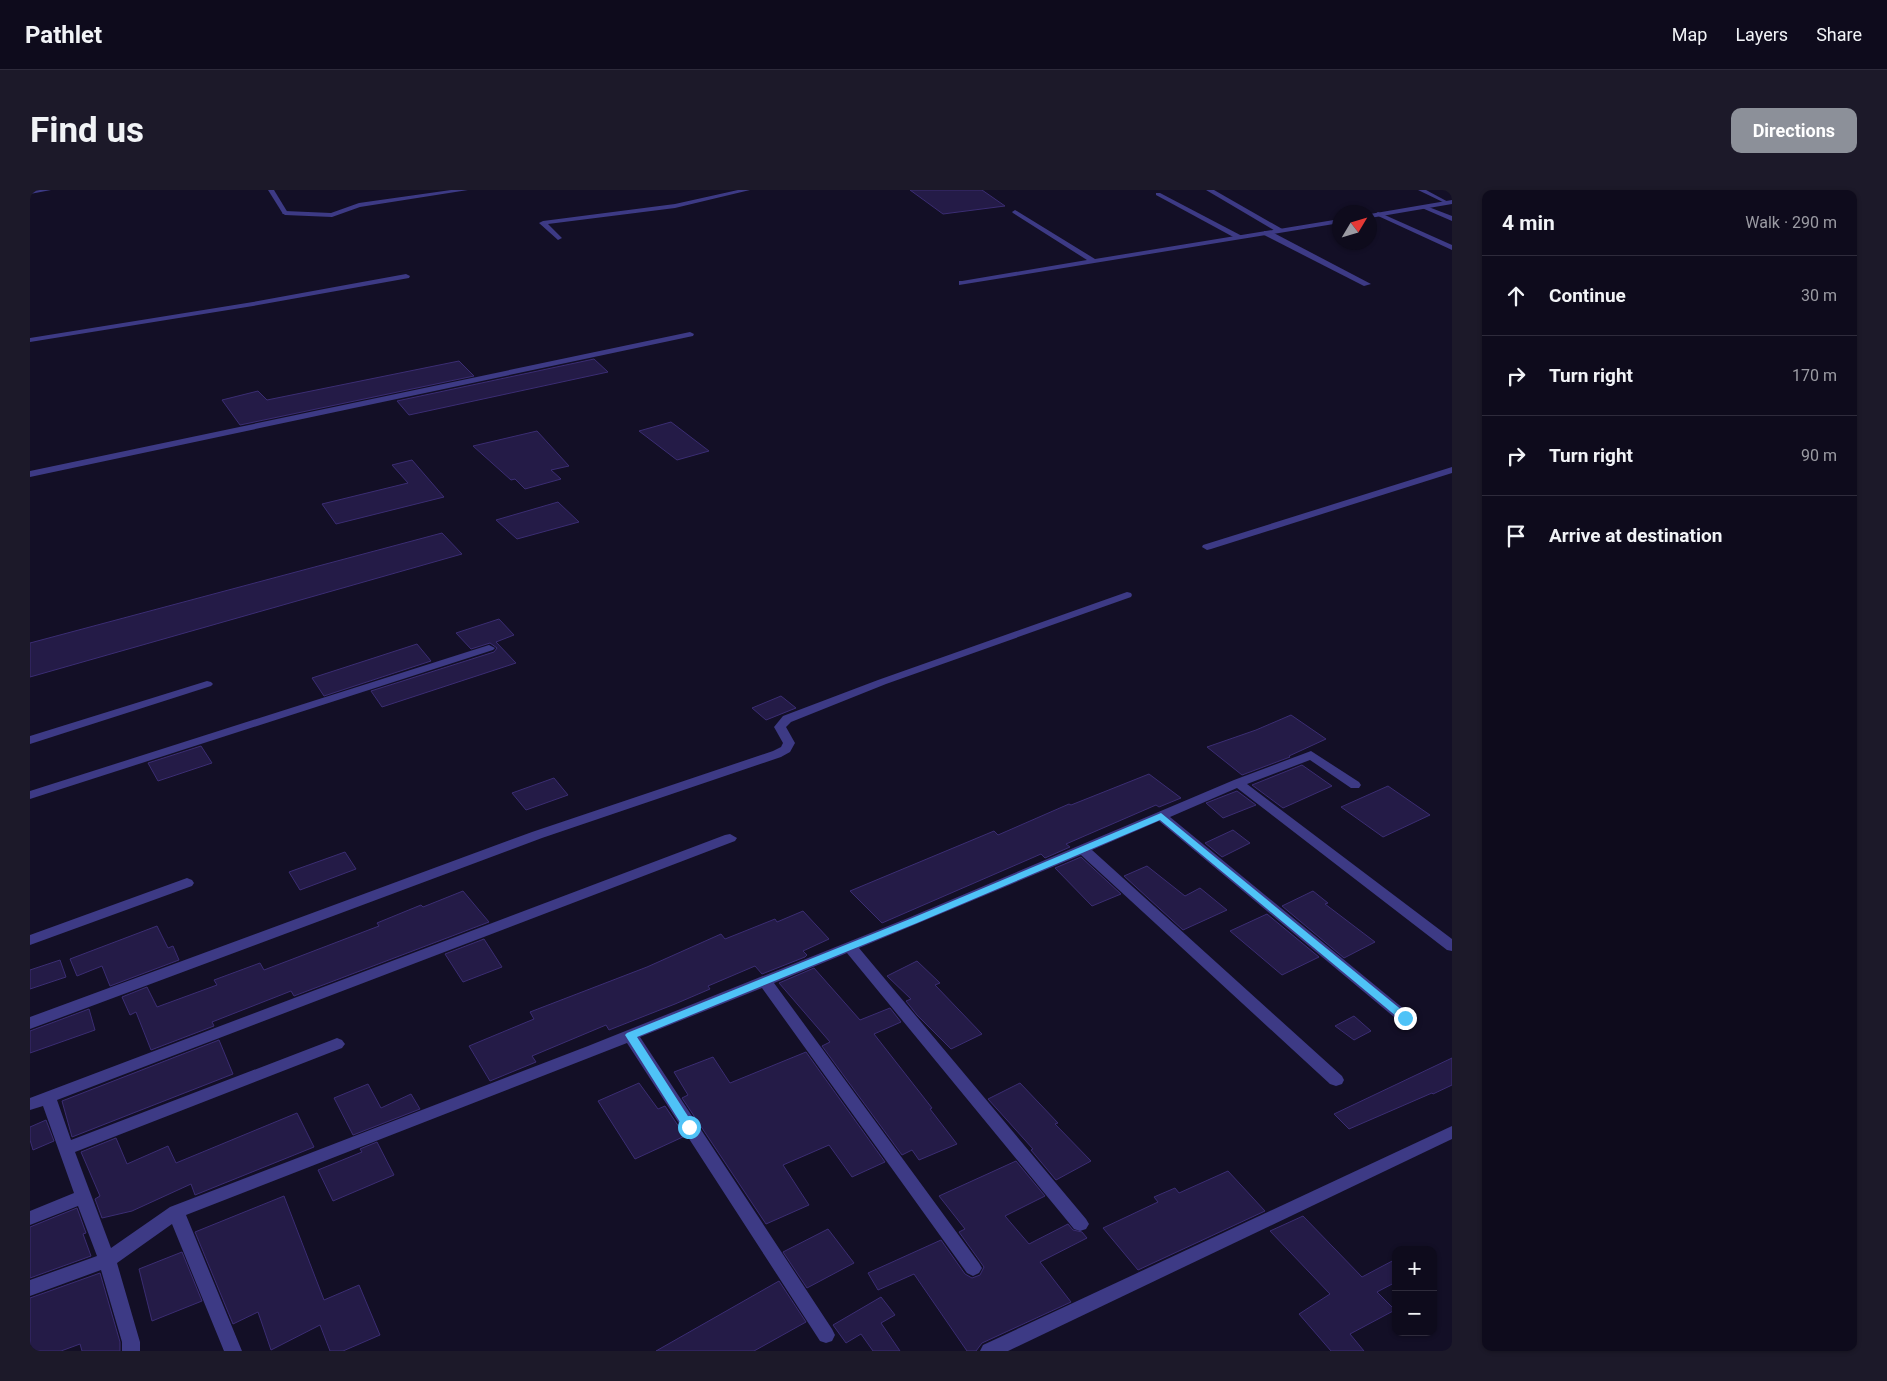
<!DOCTYPE html>
<html lang="en">
<head>
<meta charset="utf-8">
<style>
  :root { --surface:#0e0b1c; --page:#1c1929; --text:#f1f3f6; --muted:#9b9ba3; --line:#2e2b3b; --accent:#8c9099 }
  body { margin:0; font-family:Roboto,sans-serif; background:var(--page); color:var(--text) }
  .controls { position:absolute; right:15px; bottom:15px; display:grid; overflow:hidden; border-radius:10px; box-shadow:0 1px 4px #0004 }
  .controls button { width:45px; height:45px; display:grid; place-items:center; padding:0; border:0; border-bottom:1px solid var(--line); background:var(--surface); color:var(--text); font:25px sans-serif }
  .compass { position:absolute; left:1302px; top:15px; width:45px; height:45px; border-radius:50%; background:var(--surface); box-shadow:0 1px 4px #0004; rotate:52deg }
  .stop { position:absolute; width:15px; height:15px; margin:-11px; border:4px solid #4fc3f7; border-radius:50%; background:#fff }
  .stop.end { background:#4fc3f7; border-color:#fff; box-shadow:0 1px 5px #0008 }
  .list { margin:0; padding:0; list-style:none }
  h2 { display:flex; justify-content:space-between; align-items:center; height:65px; margin:0; padding:0 20px; font-size:21px }
  h2 small { font-size:16px; font-weight:400; color:var(--muted) }
  .list li { display:grid; grid-template-columns:32px 1fr auto; gap:15px; align-items:center; box-sizing:border-box; height:80px; padding:0 20px; border-top:1px solid var(--line) }
  .list b { display:block; font-size:19px; white-space:nowrap }
  .list em { font-size:16px; font-style:normal; color:var(--muted) }
  .icon { flex:none; width:28px; height:28px; fill:none; stroke:currentColor; stroke-width:2; stroke-linecap:round; stroke-linejoin:round }
  .map { position:relative; flex:none; width:1422px; height:1161px; overflow:hidden; border-radius:10px }
  header { display:flex; align-items:center; gap:30px; box-sizing:border-box; height:70px; padding:0 25px; background:var(--surface); border-bottom:1px solid var(--line) }
  header strong { font-size:24px }
  nav { display:flex; gap:28px; margin-inline-start:auto; font-size:18px }
  .intro { display:flex; align-items:center; justify-content:space-between; box-sizing:border-box; height:120px; padding:0 30px }
  h1 { margin:0; font-size:35px }
  .button { padding:12px 22px; border-radius:10px; background:var(--accent); color:#fff; font-size:18px; font-weight:700 }
  main { display:flex; gap:30px; padding:0 30px }
  aside { flex:1; background:var(--surface); border-radius:10px; box-shadow:0 1px 4px #0004 }
  .map>svg:first-child { display:block }
</style>
</head>
<body>
<header>
<strong>Pathlet</strong>
<nav><a>Map</a><a>Layers</a><a>Share</a></nav>
</header>
<div class="intro"><h1>Find us</h1><a class="button">Directions</a></div>
<main>
<div class="map">
<svg width="1422" height="1161" viewBox="0 0 1422 1161">
  <rect width="100%" height="100%" fill="#130f26"/>
  <g fill="#241b47" stroke="#3b2d73">
    <polygon points="880,0 952,0 975,16 913,24"/>
    <polygon points="564,169 578,182 379,225 367,211"/>
    <polygon points="429,171 444,186 210,235 192,210 228,201 237,210"/>
    <polygon points="641,232 679,261 647,270 609,241"/>
    <polygon points="507,241 539,276 521,280 531,289 495,299 485,289 481,290 443,256"/>
    <polygon points="382,270 414,307 306,334 292,314 378,293 362,275"/>
    <polygon points="528,312 549,332 487,349 466,330"/>
    <polygon points="412,343 432,364 0,487 0,453"/>
    <polygon points="469,429 484,445 466,452 486,473 352,517 341,501 464,462 467,458 460,453 441,459 426,443"/>
    <polygon points="387,454 401,471 294,506 282,488"/>
    <polygon points="751,506 766,518 736,530 722,518"/>
    <polygon points="1261,525 1296,549 1259,566 1260,567 1212,585 1177,557 1226,540"/>
    <polygon points="171,556 182,573 128,591 118,573"/>
    <polygon points="1272,575 1302,596 1253,618 1222,595"/>
    <polygon points="1119,584 1151,608 1129,617 1126,615 1036,654 1040,657 1015,668 1011,664 852,733 820,701 964,641 968,645 1039,614 1041,615"/>
    <polygon points="524,588 538,605 496,620 482,603"/>
    <polygon points="1358,596 1400,625 1353,647 1311,617"/>
    <polygon points="1207,601 1226,615 1193,628 1176,613"/>
    <polygon points="1203,640 1220,653 1192,667 1175,653"/>
    <polygon points="315,662 326,679 270,700 259,682"/>
    <polygon points="1051,667 1091,704 1062,716 1025,678"/>
    <polygon points="1117,676 1155,706 1170,698 1197,720 1153,740 1094,686"/>
    <polygon points="433,701 459,732 264,806 261,801 182,832 184,836 121,860 106,822 100,825 92,807 117,797 127,817 187,795 184,790 230,773 234,780 349,736 347,733 391,715 393,717"/>
    <polygon points="1283,701 1298,713 1295,714 1345,752 1314,768 1252,716"/>
    <polygon points="773,721 799,749 773,761 777,765 775,767 732,784 725,776 678,796 680,799 645,814 579,840 576,835 502,866 506,872 460,891 439,856 504,829 500,822 617,777 691,744 695,749 745,729 747,732"/>
    <polygon points="1237,724 1289,767 1252,785 1200,741"/>
    <polygon points="127,736 138,758 143,756 149,770 80,796 72,776 47,786 40,769"/>
    <polygon points="454,749 472,777 433,792 415,764"/>
    <polygon points="30,770 36,787 0,799 0,780"/>
    <polygon points="887,771 910,793 905,795 952,844 921,859 887,825 876,811 881,809 857,786"/>
    <polygon points="784,778 830,830 860,818 871,832 844,844 902,918 900,919 927,954 889,970 882,960 872,965 792,856 800,852 749,793"/>
    <polygon points="59,819 65,840 0,863 0,841"/>
    <polygon points="1324,826 1341,841 1324,850 1305,836"/>
    <polygon points="189,850 203,884 42,947 32,911"/>
    <polygon points="776,862 855,972 822,987 799,955 753,975 779,1015 736,1034 652,908 658,905 644,882 683,867 700,893"/>
    <polygon points="1422,868 1422,895 1403,904 1402,903 1319,939 1304,924"/>
    <polygon points="609,893 628,919 635,916 655,946 605,969 568,911"/>
    <polygon points="990,893 1028,933 1025,934 1061,971 1026,990 1001,960 1003,959 958,909"/>
    <polygon points="338,894 351,918 381,904 390,919 323,945 304,908"/>
    <polygon points="267,923 284,957 165,1005 161,994 102,1021 72,1028 65,1009 70,1006 51,962 86,948 97,974 138,956 146,973"/>
    <polygon points="16,930 24,951 3,960 0,950 0,937"/>
    <polygon points="347,952 364,985 303,1011 288,980 332,962 330,959"/>
    <polygon points="986,971 1015,1006 975,1026 999,1054 1038,1034 1043,1040 1052,1042 1057,1048 1010,1072 1041,1112 952,1153 946,1161 937,1161 884,1084 848,1100 838,1083 911,1050 935,1084 942,1088 950,1085 954,1077 929,1042 935,1039 909,1006"/>
    <polygon points="1198,981 1235,1021 1108,1080 1073,1038 1128,1012 1124,1007 1145,998 1149,1003"/>
    <polygon points="254,1006 294,1110 329,1095 350,1145 313,1161 300,1161 290,1135 241,1160 228,1122 203,1134 165,1042"/>
    <polygon points="47,1018 56,1043 53,1044 61,1066 0,1088 0,1037"/>
    <polygon points="1273,1026 1332,1087 1366,1069 1366,1092 1347,1102 1365,1120 1320,1144 1334,1161 1301,1161 1269,1124 1300,1104 1240,1041"/>
    <polygon points="798,1039 824,1073 777,1098 753,1062"/>
    <polygon points="152,1062 172,1111 122,1131 109,1079"/>
    <polygon points="70,1083 90,1152 90,1161 52,1161 50,1154 31,1161 0,1161 0,1108"/>
    <polygon points="749,1091 776,1132 724,1161 626,1161"/>
    <polygon points="851,1107 865,1125 851,1133 870,1161 843,1161 831,1144 816,1153 803,1135"/>
  </g>
  <g fill="none" stroke-linecap="round" stroke-linejoin="round">
    <g fill="#3d3a85" fill-rule="evenodd">
      <polygon points="0,0 21,0 0,4"/>
      <polygon points="421,0 438,0 330,17 302,27 255,25 252,23 255,21 301,23 329,13"/>
      <polygon points="708,0 720,0 645,18 518,34 532,48 528,50 509,33 513,31 645,14"/>
      <polygon points="1176,0 1184,0 1254,40 1247,42"/>
      <polygon points="1388,0 1396,0 1422,14 1417,14"/>
      <polygon points="1126,3 1130,3 1214,47 1207,49 1126,5"/>
      <polygon points="1392,16 1396,16 1422,26 1422,31 1392,18"/>
      <polygon points="1348,22 1422,55 1422,60 1346,25 1345,24"/>
      <polygon points="1234,41 1240,41 1341,94 1334,96 1234,45"/>
      <polygon points="660,142 664,144 663,146 0,287 0,281"/>
      <polygon points="1422,277 1422,283 1181,359 1177,360 1172,357 1173,355"/>
      <polygon points="157,688 162,690 164,693 162,696 0,755 0,745"/>
    </g>
    <g fill="#3d3a85" fill-rule="evenodd">
      <polygon points="238,0 244,0 258,23 257,24 253,24"/>
      <polygon points="1422,10 1422,14 1340,28 1340,24"/>
      <polygon points="985,20 1065,69 1310,29 1310,33 929,95 929,91 932,91 1057,70 983,23 982,22"/>
      <polygon points="376,84 380,86 379,88 223,116 0,152 0,148 223,112"/>
      <polygon points="1097,402 1101,403 1102,405 1101,407 856,494 761,532 756,537 765,553 760,562 751,567 512,648 0,839 0,827 502,642 743,561 751,557 753,553 744,537 753,526 848,490"/>
      <polygon points="459,455 465,458 463,460 0,609 0,601"/>
      <polygon points="177,491 181,492 183,494 181,496 0,554 0,546"/>
      <polygon points="1281,561 1329,592 1331,595 1329,598 1321,598 1280,570 1217,594 1422,749 1422,761 1417,760 1207,598 1140,627 1380,824 1382,828 1380,832 1375,834 1370,832 1129,631 1062,660 1312,886 1314,890 1312,894 1306,896 1300,894 1051,665 829,758 1056,1029 1059,1034 1056,1039 1050,1041 1044,1039 817,763 744,793 949,1073 952,1078 949,1083 943,1086 937,1083 732,798 610,847 802,1139 805,1145 802,1151 796,1153 790,1151 597,853 156,1025 212,1161 194,1161 142,1034 87,1073 110,1152 110,1161 92,1161 92,1152 71,1080 0,1106 0,1090 67,1066 48,1016 0,1035 0,1021 44,1003 13,916 0,920 0,908 695,645 700,644 707,648 705,651 27,910 41,950 302,850 307,848 312,850 315,854 312,858 45,962 81,1058 140,1017 558,856 878,728 1204,590"/>
      <polygon points="1422,936 1422,949 978,1161 950,1161 953,1155"/>
    </g>
  </g>
  <polygon fill="#4fc3f7" points="1131,623 1379,826 1379,831 1372,831 1130,630 887,733 607,847 663,934 663,940 655,940 595,845 597,843 880,729"/>
</svg>
<div class="controls">
<button>+</button>
<button>−</button>
</div>
<svg class="compass" viewBox="-18 -18 36 36"><path d="M0-13l5 13h-10z" fill="#e53935"/><path d="M0 13l5-13h-10z" fill="#9b9ba3"/></svg>
<div class="stop" style="left:659px;top:937px"></div>
<div class="stop end" style="left:1375px;top:828px"></div>
</div>
<aside>
<h2>4 min<small>Walk · 290 m</small></h2>
<ul class="list">
<li><svg class="icon" aria-label="ahead" viewBox="0 0 24 24"><path d="M12 20V5M6 11l6-6 6 6"/></svg><div><b>Continue</b></div><em>30 m</em></li>
<li><svg class="icon" aria-label="right" viewBox="0 0 24 24"><path d="M7 20v-9h11M14 6l5 5-5 5"/></svg><div><b>Turn right</b></div><em>170 m</em></li>
<li><svg class="icon" aria-label="right" viewBox="0 0 24 24"><path d="M7 20v-9h11M14 6l5 5-5 5"/></svg><div><b>Turn right</b></div><em>90 m</em></li>
<li><svg class="icon" aria-label="arrive" viewBox="0 0 24 24"><path d="M6 21V4h12l-3 4 3 4H6"/></svg><div><b>Arrive at destination</b></div></li>
</ul>
</aside>
</main>
</body>
</html>
